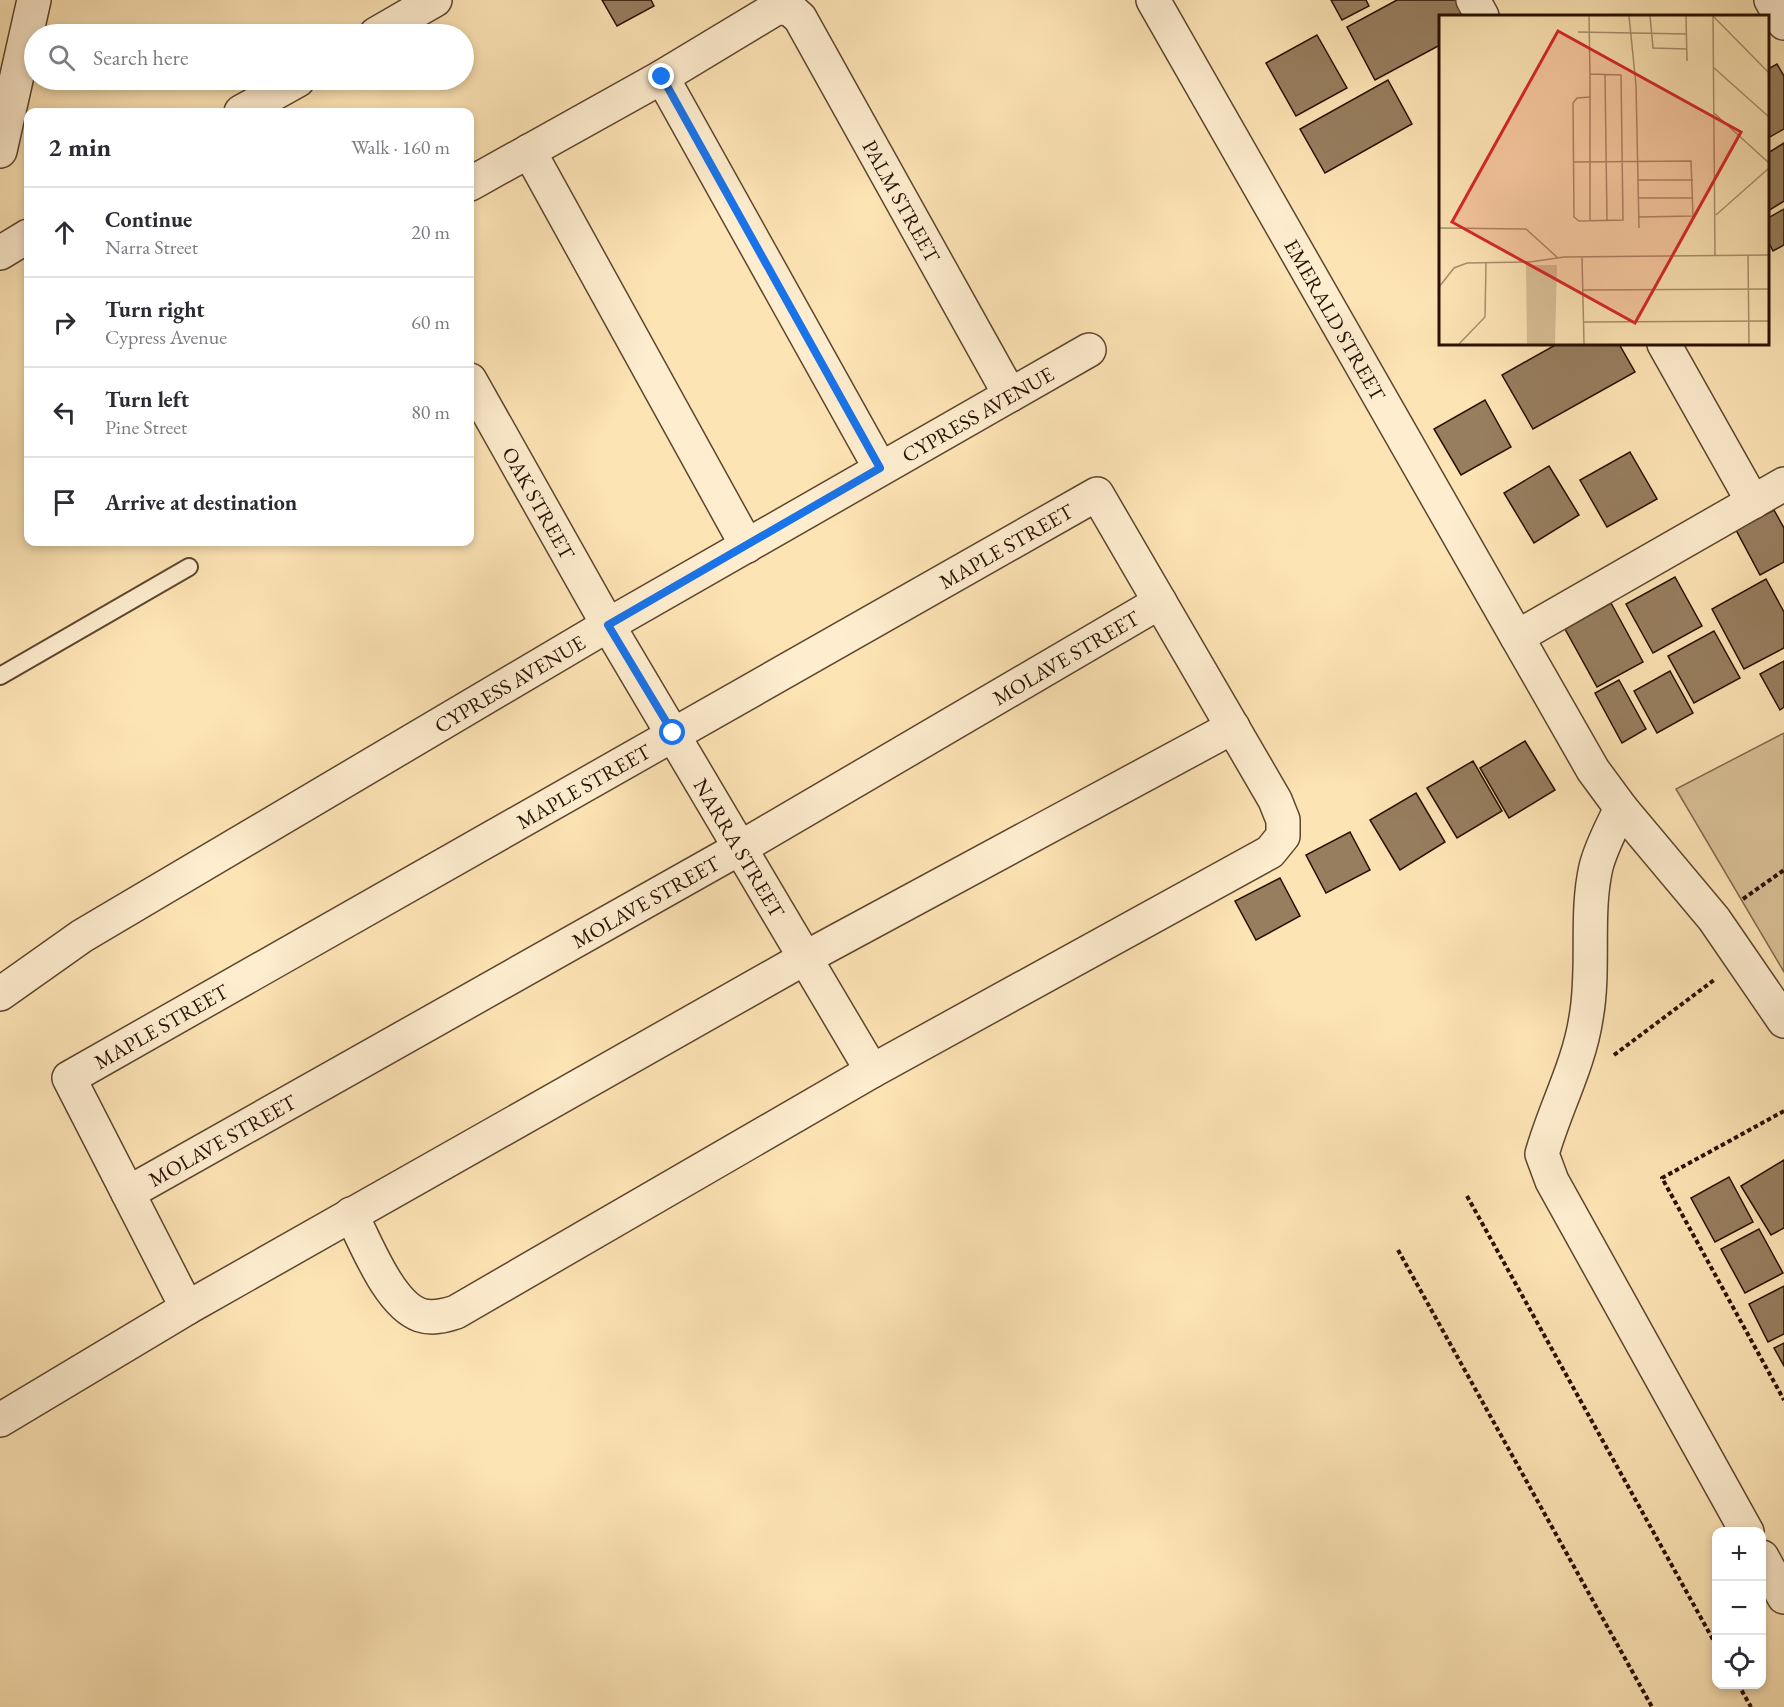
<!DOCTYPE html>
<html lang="en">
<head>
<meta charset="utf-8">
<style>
  :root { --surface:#fff; --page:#f7f7f7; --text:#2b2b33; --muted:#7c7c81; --line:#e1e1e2 }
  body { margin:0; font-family:"EB Garamond",serif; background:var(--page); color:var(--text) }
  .controls { position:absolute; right:18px; bottom:18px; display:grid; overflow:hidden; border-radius:12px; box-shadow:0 3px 9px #0003 }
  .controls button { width:54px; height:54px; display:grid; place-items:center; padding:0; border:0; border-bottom:2px solid var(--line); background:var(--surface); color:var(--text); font:30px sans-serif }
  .stop { position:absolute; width:18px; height:18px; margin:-14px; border:4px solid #1a73e8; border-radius:50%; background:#fff }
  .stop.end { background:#1a73e8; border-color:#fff; box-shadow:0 2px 6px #0008 }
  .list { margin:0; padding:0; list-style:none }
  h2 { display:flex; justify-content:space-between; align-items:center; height:78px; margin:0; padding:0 24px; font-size:26px }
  h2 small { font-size:20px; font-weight:400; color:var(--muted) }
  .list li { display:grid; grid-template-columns:39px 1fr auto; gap:18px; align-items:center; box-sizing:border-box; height:90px; padding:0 24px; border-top:2px solid var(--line) }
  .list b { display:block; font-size:22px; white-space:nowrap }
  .list p { margin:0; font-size:20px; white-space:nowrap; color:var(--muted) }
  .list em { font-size:20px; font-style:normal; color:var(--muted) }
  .icon { flex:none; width:33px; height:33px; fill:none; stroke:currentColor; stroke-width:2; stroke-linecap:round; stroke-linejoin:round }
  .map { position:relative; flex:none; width:1784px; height:1707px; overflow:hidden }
  .search { position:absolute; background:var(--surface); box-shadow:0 3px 9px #0003; left:24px; top:24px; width:450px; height:66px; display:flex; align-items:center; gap:15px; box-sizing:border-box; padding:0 21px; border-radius:33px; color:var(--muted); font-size:22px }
  .panel { position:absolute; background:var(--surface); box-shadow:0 3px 9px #0003; left:24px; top:108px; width:450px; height:438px; border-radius:12px }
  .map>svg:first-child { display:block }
</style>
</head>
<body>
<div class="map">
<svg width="1784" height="1707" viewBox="0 0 1784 1707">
  <rect width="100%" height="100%" fill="#fde4b5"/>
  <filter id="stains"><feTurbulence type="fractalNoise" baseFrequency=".00333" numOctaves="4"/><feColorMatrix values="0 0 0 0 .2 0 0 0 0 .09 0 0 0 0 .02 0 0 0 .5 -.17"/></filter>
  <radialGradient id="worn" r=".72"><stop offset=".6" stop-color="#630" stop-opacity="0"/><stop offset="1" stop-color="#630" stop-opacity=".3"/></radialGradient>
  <polygon fill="#d9c096" stroke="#80684c" stroke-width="1.5" points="1784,733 1784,972 1676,789"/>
  <g fill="#977e5f" stroke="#281001" stroke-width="1.5">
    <polygon points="602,0 651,0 654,6 617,26"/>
    <polygon points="1331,0 1366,0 1369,6 1342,20"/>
    <polygon points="1397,0 1464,0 1473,16 1440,16 1440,45 1375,80 1347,27"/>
    <polygon points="1317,35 1347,88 1296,116 1266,63"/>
    <polygon points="1777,64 1784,76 1784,129 1768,138 1768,69"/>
    <polygon points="1388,80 1412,124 1325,173 1300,129"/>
    <polygon points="1784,143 1784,201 1768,211 1768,153"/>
    <polygon points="1784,209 1784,245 1773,251 1768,241 1768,218"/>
    <polygon points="1557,344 1619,344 1635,372 1533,429 1502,375"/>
    <polygon points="1485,400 1511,447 1461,475 1434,429"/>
    <polygon points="1630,452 1657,499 1607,527 1580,480"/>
    <polygon points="1549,466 1579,515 1534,543 1504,493"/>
    <polygon points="1774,510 1784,528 1784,562 1760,575 1736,530"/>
    <polygon points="1675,577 1702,626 1653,653 1626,604"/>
    <polygon points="1766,579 1784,612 1784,648 1744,669 1712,609"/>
    <polygon points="1611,603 1643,662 1597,687 1565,629"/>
    <polygon points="1714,631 1740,678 1694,703 1668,656"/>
    <polygon points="1784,661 1784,707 1780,710 1760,674"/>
    <polygon points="1670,671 1693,713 1657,733 1634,691"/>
    <polygon points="1619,680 1646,729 1622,743 1595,693"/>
    <polygon points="1525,741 1555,790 1509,818 1480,768"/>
    <polygon points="1473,761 1502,811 1457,838 1427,788"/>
    <polygon points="1416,793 1445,842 1400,870 1370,820"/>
    <polygon points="1350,832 1370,870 1326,893 1306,855"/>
    <polygon points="1280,878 1300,916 1256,940 1235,901"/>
    <polygon points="1784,1160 1784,1228 1771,1235 1741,1186"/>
    <polygon points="1729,1177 1753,1222 1715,1242 1691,1198"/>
    <polygon points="1759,1229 1783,1273 1745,1293 1721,1249"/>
    <polygon points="1784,1286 1784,1334 1768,1342 1749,1304"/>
    <polygon points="1784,1343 1784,1366 1774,1348"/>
  </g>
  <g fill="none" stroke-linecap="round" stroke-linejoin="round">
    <defs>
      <polyline id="service" points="0,676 189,567"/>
      <g id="minor">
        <polyline points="1473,0 1482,16"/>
        <polyline points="1771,0 1784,23"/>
        <polyline points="662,77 880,468"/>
        <polyline points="0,151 34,0"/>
        <polyline points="529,151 747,546"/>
        <path id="s1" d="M 470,184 L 662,77 L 778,7 L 791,10 L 800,18 L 1010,395"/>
        <polyline points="1664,344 1753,502"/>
        <path id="s2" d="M 470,380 L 608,625 L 872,1071"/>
        <polyline points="1517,637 1593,770 1621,808 1714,919 1784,1021"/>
        <path d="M 1621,808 C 1612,827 1601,847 1596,867 C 1585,915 1595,969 1586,1018 C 1579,1065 1555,1108 1542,1154 L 1552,1181 L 1747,1532"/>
        <path id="s3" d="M 0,994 L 82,936 L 608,625 L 1089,350"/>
        <path id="s4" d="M 128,1193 L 740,848 L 1160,602"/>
        <polyline points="187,1308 805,958 1233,727"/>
        <path id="s5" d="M 0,1420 L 187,1308 L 69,1078 L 1097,494 L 1275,800 L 1283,820 L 1283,836 L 1270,852 L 872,1071 L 456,1312 C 444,1316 432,1319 420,1315 C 389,1304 366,1243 351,1214"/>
        <polyline points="1762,1557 1784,1597"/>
      </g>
      <g id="tertiary">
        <path id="s6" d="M 1153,0 L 1517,637 L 1784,484"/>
        <polyline points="376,34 435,0"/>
        <polyline points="241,112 298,80"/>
        <polyline points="0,253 28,236"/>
      </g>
    </defs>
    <use href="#service" stroke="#5d452e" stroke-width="20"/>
    <use href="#minor" stroke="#5d452e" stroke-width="36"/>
    <use href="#tertiary" stroke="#5d452e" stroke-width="36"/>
    <g stroke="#281001" stroke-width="4" stroke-dasharray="4.5 3" stroke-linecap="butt">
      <polyline points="1743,899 1784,870"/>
      <polyline points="1614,1055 1714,980"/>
      <polyline points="1784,1111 1662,1178 1784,1400"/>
      <polyline points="1467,1196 1716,1645"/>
      <polyline points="1398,1250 1652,1707"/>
      <polyline points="1738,1684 1751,1707"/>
    </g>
    <use href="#service" stroke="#feedcf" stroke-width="16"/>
    <use href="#minor" stroke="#feedcf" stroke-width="33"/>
    <use href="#tertiary" stroke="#feedcf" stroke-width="33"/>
  </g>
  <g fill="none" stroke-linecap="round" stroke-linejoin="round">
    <polyline stroke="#1a73e8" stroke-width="8" points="662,77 880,468 608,625 673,733"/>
  </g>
  <g text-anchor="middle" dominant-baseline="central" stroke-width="4.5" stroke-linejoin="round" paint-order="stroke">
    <g font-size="21" fill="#281001" stroke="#feedcf">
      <text stroke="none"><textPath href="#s1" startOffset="590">PALM STREET</textPath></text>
      <text stroke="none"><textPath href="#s6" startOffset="368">EMERALD STREET</textPath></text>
      <text stroke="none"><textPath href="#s3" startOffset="1137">CYPRESS AVENUE</textPath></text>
      <text stroke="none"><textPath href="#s2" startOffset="141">OAK STREET</textPath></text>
      <text stroke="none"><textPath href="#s5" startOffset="1554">MAPLE STREET</textPath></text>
      <text stroke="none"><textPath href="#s4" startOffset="1080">MOLAVE STREET</textPath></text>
      <text stroke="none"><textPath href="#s3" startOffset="597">CYPRESS AVENUE</textPath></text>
      <text stroke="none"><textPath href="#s5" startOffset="1068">MAPLE STREET</textPath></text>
      <text stroke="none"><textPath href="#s2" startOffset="540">NARRA STREET</textPath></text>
      <text stroke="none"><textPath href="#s4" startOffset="594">MOLAVE STREET</textPath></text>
      <text stroke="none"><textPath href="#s5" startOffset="582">MAPLE STREET</textPath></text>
      <text stroke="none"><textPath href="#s4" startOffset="108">MOLAVE STREET</textPath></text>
    </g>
  </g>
  <g transform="translate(1439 15)">
    <rect width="330" height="330" fill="#fde4b5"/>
    <path d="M 87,250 L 118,250 L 116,329 L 88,329 Z" fill="#d9c096"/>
    <path fill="none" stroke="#a88f6d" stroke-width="1.5" d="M 150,1 L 151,59 L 182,60 L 184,205 L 140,206 L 135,202 L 134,88 L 138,83 L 151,82M 190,1 L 197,70 L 200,213M 211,1 L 214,33 L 247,34M 247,1 L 248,46M 274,1 L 276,240M 274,1 L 330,58M 139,17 L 248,19M 274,52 L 330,102M 151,59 L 151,206M 166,60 L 168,205M 275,98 L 330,148M 135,147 L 252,146 L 254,201 L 200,202M 199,165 L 254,165M 199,183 L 254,183M 277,200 L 330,153M 0,213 L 87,214 L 119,243M 309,240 L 310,329M 143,242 L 145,329M 0,272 L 15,253 L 28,248 L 91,247 L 125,242 L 330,240M 144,275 L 330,274M 145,307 L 330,306M 20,329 L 46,302 L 47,248"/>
    <path fill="#d62828" fill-opacity="0.15" stroke="#d62828" stroke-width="3" d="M 119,16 L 302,117 L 196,308 L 13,207 Z"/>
    <rect width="330" height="330" fill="none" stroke="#281001" stroke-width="3"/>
  </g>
  <rect width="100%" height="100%" filter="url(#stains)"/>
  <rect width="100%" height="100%" fill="url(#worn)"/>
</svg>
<div class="controls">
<button>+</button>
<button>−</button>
<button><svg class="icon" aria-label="locate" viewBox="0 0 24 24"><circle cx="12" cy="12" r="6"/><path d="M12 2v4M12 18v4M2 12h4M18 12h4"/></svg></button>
</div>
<div class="stop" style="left:673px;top:733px"></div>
<div class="stop end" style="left:662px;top:77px"></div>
<div class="search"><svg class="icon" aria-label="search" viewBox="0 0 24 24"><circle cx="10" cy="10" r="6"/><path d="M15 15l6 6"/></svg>Search here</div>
<section class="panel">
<h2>2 min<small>Walk · 160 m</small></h2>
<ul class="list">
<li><svg class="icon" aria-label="ahead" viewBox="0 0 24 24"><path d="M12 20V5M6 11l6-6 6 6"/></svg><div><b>Continue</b><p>Narra Street</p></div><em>20 m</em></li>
<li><svg class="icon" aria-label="right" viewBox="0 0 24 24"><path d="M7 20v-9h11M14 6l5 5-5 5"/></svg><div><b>Turn right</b><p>Cypress Avenue</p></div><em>60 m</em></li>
<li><svg class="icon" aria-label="left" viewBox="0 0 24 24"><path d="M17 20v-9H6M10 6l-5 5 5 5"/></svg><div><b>Turn left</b><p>Pine Street</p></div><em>80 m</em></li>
<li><svg class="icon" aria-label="arrive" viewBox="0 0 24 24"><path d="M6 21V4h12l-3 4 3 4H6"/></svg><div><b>Arrive at destination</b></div></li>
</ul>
</section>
</div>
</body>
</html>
